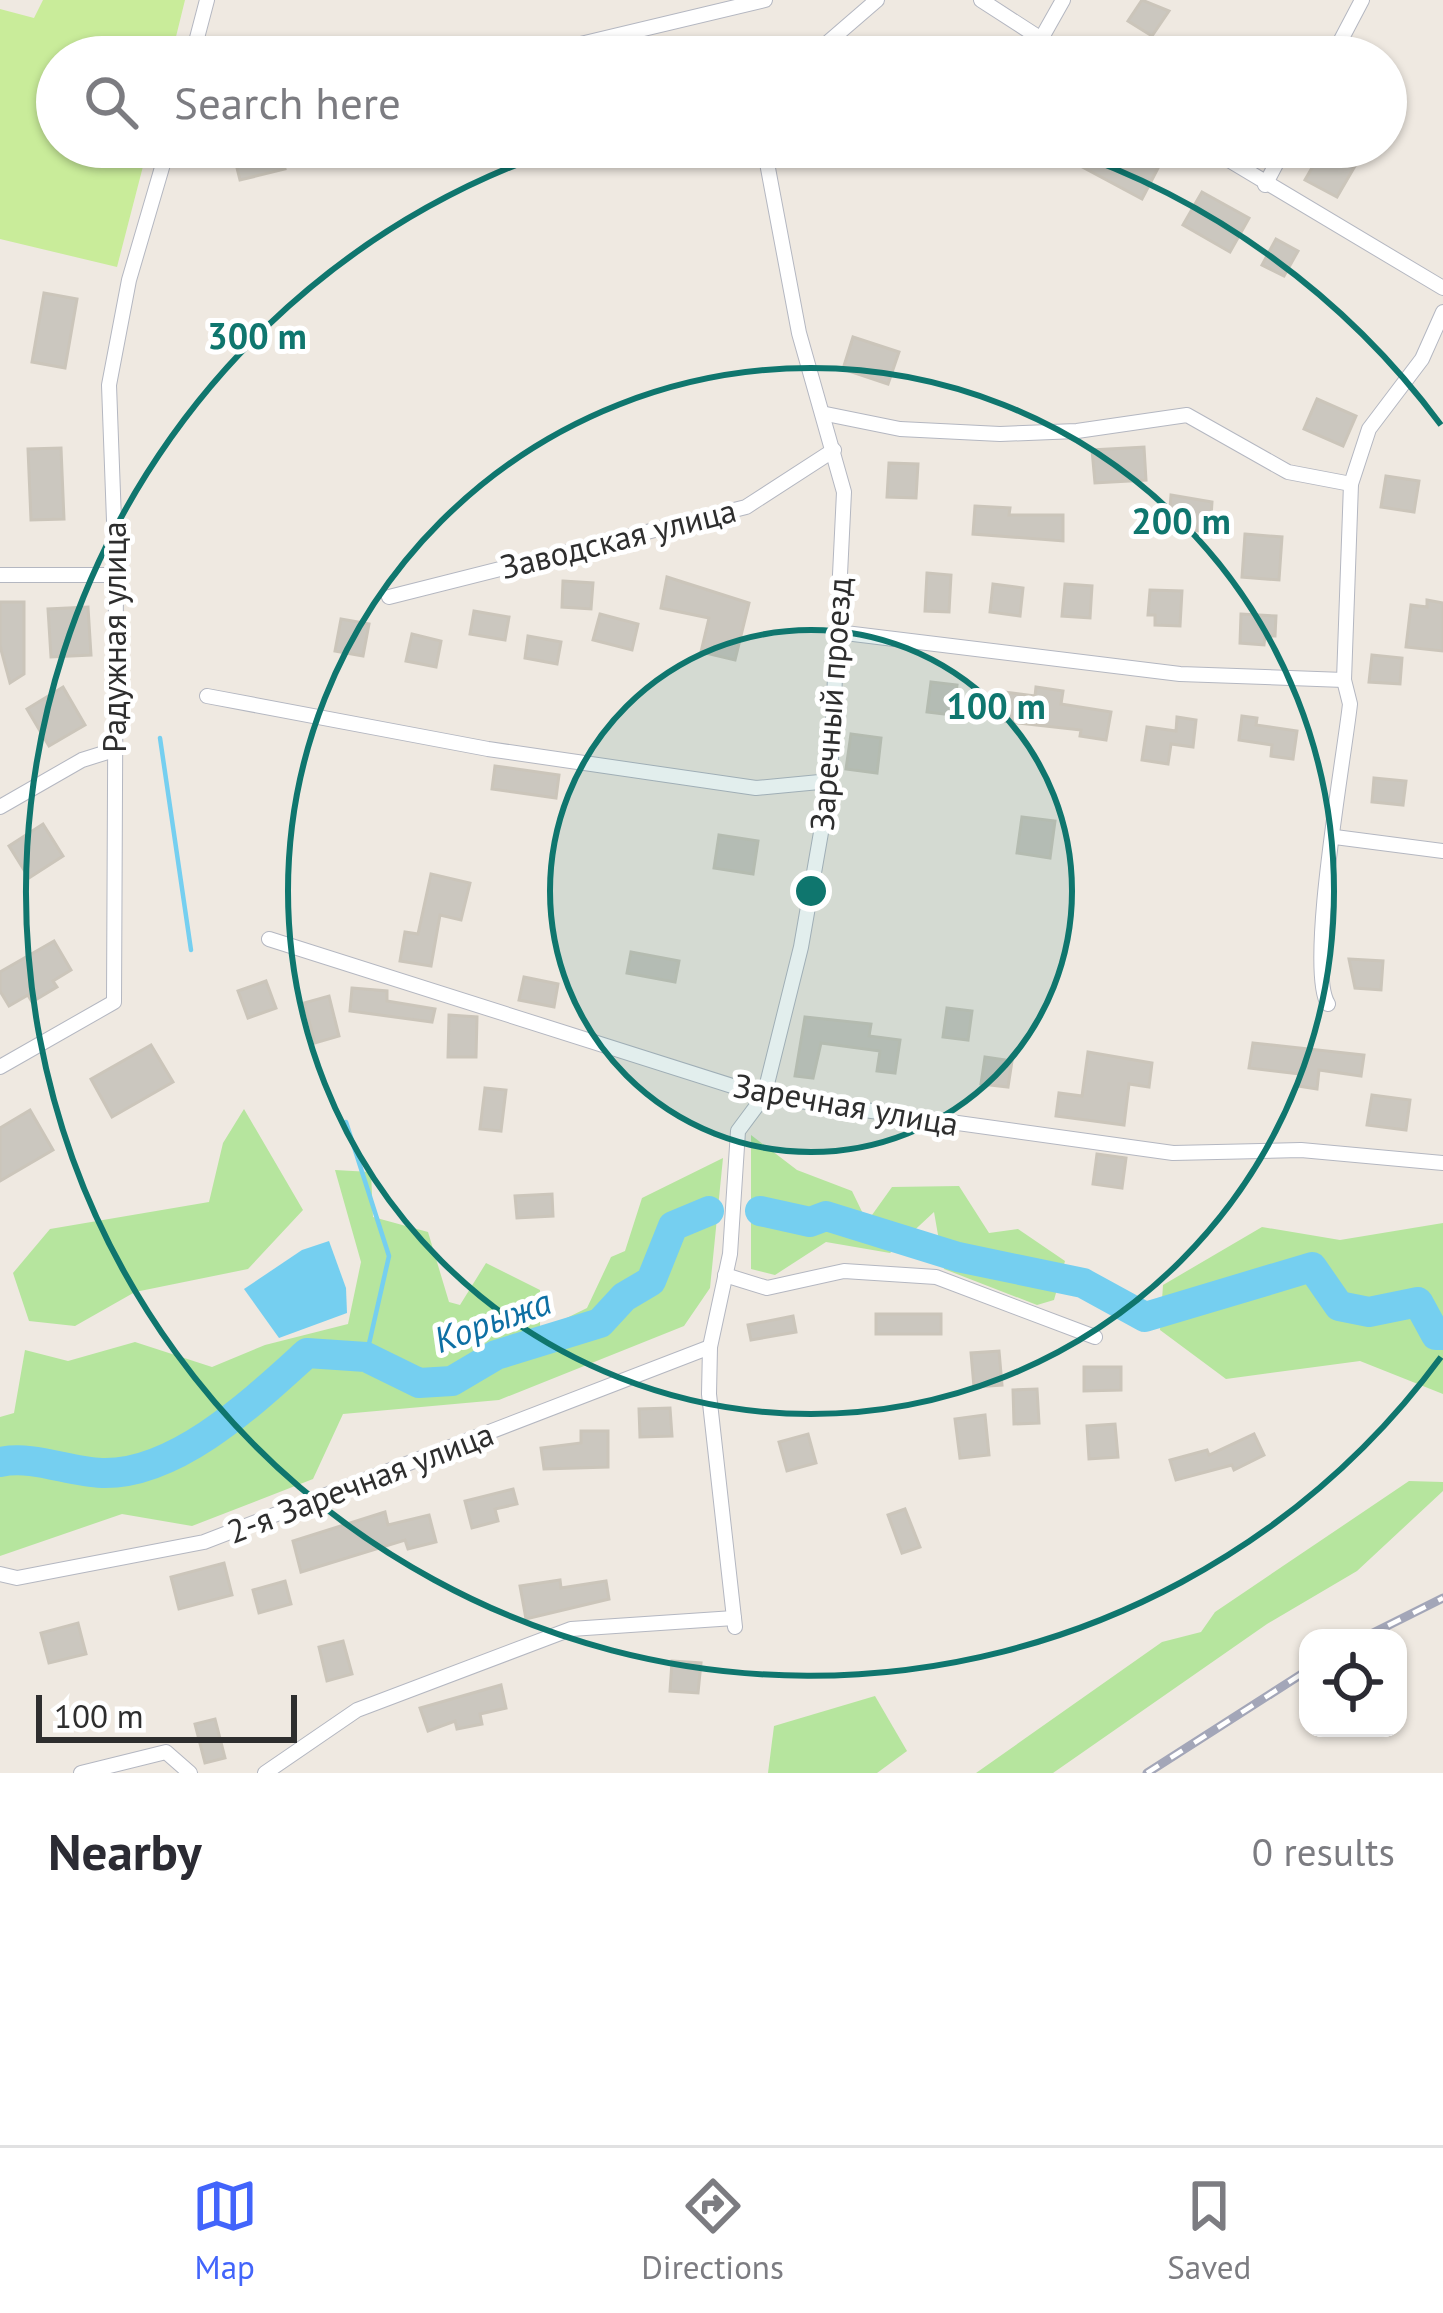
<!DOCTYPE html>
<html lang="en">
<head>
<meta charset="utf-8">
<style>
  :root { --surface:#fff; --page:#f7f7f7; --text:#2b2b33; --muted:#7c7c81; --line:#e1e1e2; --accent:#4264fb }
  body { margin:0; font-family:"PT Sans",sans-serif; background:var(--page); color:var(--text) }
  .controls { position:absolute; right:36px; bottom:36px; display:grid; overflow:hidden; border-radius:24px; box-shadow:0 3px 9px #0004 }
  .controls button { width:108px; height:108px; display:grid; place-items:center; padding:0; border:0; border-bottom:3px solid var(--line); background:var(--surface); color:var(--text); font:60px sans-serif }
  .scale { position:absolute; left:36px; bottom:30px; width:261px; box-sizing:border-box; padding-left:12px; border:6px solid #2e2e2e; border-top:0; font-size:33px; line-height:42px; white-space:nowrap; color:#2e2e2e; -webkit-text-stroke:9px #fff; paint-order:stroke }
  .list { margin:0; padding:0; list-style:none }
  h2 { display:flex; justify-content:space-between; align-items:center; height:156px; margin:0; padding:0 48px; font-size:51px }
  h2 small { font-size:39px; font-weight:400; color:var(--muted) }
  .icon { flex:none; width:66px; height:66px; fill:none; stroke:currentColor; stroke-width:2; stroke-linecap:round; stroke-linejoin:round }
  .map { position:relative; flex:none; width:1443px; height:1773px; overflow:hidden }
  .search { position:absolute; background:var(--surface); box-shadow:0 3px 9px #0004; left:36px; right:36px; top:36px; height:132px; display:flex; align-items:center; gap:30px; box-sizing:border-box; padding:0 42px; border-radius:66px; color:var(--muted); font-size:45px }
  .sheet { height:372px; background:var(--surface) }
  nav { display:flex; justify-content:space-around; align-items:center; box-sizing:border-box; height:168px; border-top:3px solid var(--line); background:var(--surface); font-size:33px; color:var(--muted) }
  nav a { display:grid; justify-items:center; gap:6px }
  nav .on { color:var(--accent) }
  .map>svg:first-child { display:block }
</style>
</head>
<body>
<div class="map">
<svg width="1443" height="1773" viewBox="0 0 1443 1773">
  <rect width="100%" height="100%" fill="#efe9e1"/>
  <g fill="#b6e59e">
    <polygon points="244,1109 303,1210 248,1269 135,1292 75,1326 29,1321 13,1273 50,1229 209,1202 223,1143"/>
    <polygon points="751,1135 797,1170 852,1191 867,1222 892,1187 959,1186 989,1233 1018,1229 1065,1261 1054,1300 1037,1305 944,1269 934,1212 890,1253 826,1242 775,1275 751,1269"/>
    <polygon points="723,1158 710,1288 684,1326 499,1400 343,1414 313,1479 192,1526 122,1514 0,1556 0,1417 14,1413 25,1350 68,1361 135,1342 212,1367 265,1345 348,1324 361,1262 335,1170 371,1172 373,1217 428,1232 449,1302 460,1305 486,1263 540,1290 540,1331 587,1308 611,1257 625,1251 642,1198"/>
    <polygon points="1443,1223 1443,1394 1360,1361 1226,1379 1160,1330 1163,1285 1262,1227 1340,1240"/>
    <polygon points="1409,1481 1443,1482 1443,1491 1357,1571 1267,1624 1053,1773 976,1773 1162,1642 1201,1632 1215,1612"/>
    <polygon points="875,1696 907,1751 877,1773 768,1773 774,1726"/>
  </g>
  <polygon fill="#c9ec9a" points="43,0 185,0 171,57 57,57 57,147 148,147 117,267 0,239 0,9 34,18"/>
  <polygon fill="#75cff0" points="329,1241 346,1288 347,1313 279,1338 244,1289 302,1250"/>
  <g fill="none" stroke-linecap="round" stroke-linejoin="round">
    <g stroke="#75cff0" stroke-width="4.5">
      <polyline points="160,738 191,950"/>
      <polyline points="346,1122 389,1256 366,1357"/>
    </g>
    <g stroke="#75cff0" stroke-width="30">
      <polyline points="760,1211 810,1222 826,1216 958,1257 1083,1283 1145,1317 1312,1267 1339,1306 1369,1312 1418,1302 1436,1335 1443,1335"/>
      <path d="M 0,1462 C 34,1455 68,1472 102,1473 C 177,1475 255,1400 307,1353 L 366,1357 L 419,1383 L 452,1381 L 496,1355 L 600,1323 L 624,1297 L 651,1281 L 673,1226 L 709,1211"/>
    </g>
  </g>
  <g fill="#cbc7bf" stroke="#cbc5ba" stroke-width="3">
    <polygon points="1142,0 1169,11 1152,36 1128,21"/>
    <polygon points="271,147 280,147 285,169 240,180 234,156"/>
    <polygon points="1045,147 1120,147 1158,168 1142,199"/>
    <polygon points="1324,147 1366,147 1337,197 1305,180"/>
    <polygon points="1202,192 1249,218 1230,252 1183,225"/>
    <polygon points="1276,239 1298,251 1284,276 1262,265"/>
    <polygon points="44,293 77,299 65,368 32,362"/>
    <polygon points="853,337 899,352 888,384 843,369"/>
    <polygon points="1317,399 1356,416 1343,446 1304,429"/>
    <polygon points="1144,447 1146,480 1095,483 1092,450"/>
    <polygon points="61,448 64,519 31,520 28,449"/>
    <polygon points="889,463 918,464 916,498 887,497"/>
    <polygon points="1386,476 1419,481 1414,512 1381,507"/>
    <polygon points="1171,495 1212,502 1210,532 1181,529 1182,522 1169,521"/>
    <polygon points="975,506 1010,508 1009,515 1063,515 1063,541 973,534"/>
    <polygon points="1245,534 1282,537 1279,580 1242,577"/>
    <polygon points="927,573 951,575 949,612 925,611"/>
    <polygon points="667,577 749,603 735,660 701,652 709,618 661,608"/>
    <polygon points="563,581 593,583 591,609 562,607"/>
    <polygon points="993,584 1023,588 1020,616 990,612"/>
    <polygon points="1065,584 1092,586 1090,618 1062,616"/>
    <polygon points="1150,590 1182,591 1180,626 1155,625 1155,615 1148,615"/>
    <polygon points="1427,600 1443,603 1443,651 1406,647 1411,605 1427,607"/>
    <polygon points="0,602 24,602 24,674 10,683 0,646"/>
    <polygon points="88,607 91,655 51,657 48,609"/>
    <polygon points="474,611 509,617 505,640 470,634"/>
    <polygon points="600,614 638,624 632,650 593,640"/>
    <polygon points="1241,614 1276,616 1275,636 1265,636 1264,645 1240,643"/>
    <polygon points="341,619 369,624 363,656 335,651"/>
    <polygon points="412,634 441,641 436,667 406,661"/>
    <polygon points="528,636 561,642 557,664 525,658"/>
    <polygon points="1372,655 1402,658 1400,684 1369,682"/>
    <polygon points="931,682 957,685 953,715 927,712"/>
    <polygon points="63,687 85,725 49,746 27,709"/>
    <polygon points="1036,687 1063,691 1061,704 1111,712 1106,740 1080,736 1081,730 992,720 996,691 1035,696"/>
    <polygon points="1242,716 1257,718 1256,725 1297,731 1293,759 1271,756 1272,745 1239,740"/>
    <polygon points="1177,717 1196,720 1193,747 1171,744 1168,764 1142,760 1147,727 1176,731"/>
    <polygon points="851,734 881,738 877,773 846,769"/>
    <polygon points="495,766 559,775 556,798 492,789"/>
    <polygon points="1374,778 1406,781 1403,805 1372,802"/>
    <polygon points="1022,817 1055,821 1050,858 1017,853"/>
    <polygon points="43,824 63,856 29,878 9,846"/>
    <polygon points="719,835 758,841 753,874 714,868"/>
    <polygon points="431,874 470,883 461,920 440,915 431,966 400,961 405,932 418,934"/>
    <polygon points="54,941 71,970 53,981 57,987 32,1002 28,995 9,1006 0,991 0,972"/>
    <polygon points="631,952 679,961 675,982 627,973"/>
    <polygon points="1349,959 1383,961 1381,990 1355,988"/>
    <polygon points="524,977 558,984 554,1007 519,1000"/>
    <polygon points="266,981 276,1008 248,1018 238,991"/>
    <polygon points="352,988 387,991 387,1001 435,1009 432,1022 350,1011"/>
    <polygon points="329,996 339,1036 315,1043 304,1003"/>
    <polygon points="947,1008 972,1011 968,1040 943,1037"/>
    <polygon points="449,1015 477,1017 476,1057 448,1057"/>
    <polygon points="805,1017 871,1024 869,1036 900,1040 895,1073 877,1071 880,1051 821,1043 813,1078 795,1076"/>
    <polygon points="1253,1043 1364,1055 1361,1076 1319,1070 1317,1089 1298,1086 1300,1074 1249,1068"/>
    <polygon points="151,1045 173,1082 112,1117 91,1079"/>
    <polygon points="1088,1052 1152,1063 1149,1087 1129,1084 1124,1125 1056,1116 1059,1093 1082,1096"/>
    <polygon points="985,1057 1012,1061 1008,1087 981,1084"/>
    <polygon points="485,1088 506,1090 501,1131 480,1129"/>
    <polygon points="1372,1095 1410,1100 1406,1130 1367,1125"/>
    <polygon points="30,1110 53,1150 0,1181 0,1128"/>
    <polygon points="1097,1154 1126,1158 1122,1188 1093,1184"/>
    <polygon points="552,1194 553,1216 517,1218 515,1196"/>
    <rect x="876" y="1314" width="65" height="20"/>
    <polygon points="793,1316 796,1332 751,1340 748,1325"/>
    <polygon points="999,1351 1002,1385 974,1387 971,1353"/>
    <polygon points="1084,1367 1121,1367 1121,1390 1084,1391"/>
    <polygon points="1037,1389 1039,1423 1014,1424 1013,1390"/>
    <polygon points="670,1408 672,1436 640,1437 639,1409"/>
    <polygon points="985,1415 989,1455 960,1458 955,1419"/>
    <polygon points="1115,1424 1118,1457 1089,1459 1087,1426"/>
    <polygon points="581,1431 608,1431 608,1467 544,1469 541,1448 581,1443"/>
    <polygon points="808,1434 816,1463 787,1471 779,1442"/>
    <polygon points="1254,1434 1264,1455 1234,1470 1232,1465 1176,1480 1170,1460 1207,1450 1209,1455"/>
    <polygon points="513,1489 517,1504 495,1509 498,1521 472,1528 465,1501"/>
    <polygon points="905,1509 920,1547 902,1553 888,1515"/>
    <polygon points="385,1512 388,1525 429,1515 436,1542 408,1549 405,1540 301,1572 293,1541"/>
    <polygon points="224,1563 232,1595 179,1609 171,1577"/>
    <polygon points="560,1580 561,1588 606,1581 609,1599 526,1619 520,1586"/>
    <polygon points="285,1581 291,1604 259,1613 253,1590"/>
    <polygon points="78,1623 86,1654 49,1663 41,1633"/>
    <polygon points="343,1641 352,1674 327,1681 319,1647"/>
    <polygon points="672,1661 701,1663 698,1693 670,1691"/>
    <polygon points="501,1685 506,1708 480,1714 482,1724 457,1729 455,1721 428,1731 420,1708"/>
    <polygon points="215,1719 225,1758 205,1763 195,1724"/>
  </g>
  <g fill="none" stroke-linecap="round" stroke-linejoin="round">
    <defs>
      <g id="minor">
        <polyline points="981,0 1069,57"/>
        <polyline points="1041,39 1063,0"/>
        <polyline points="192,57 207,0"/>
        <polyline points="526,57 765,0"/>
        <polyline points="811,57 877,0"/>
        <polyline points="1332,57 1362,0"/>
        <polyline points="1207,147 1443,288"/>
        <polyline points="1265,185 1285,147"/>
        <polyline points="826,414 900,429 1000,434 1077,431 1187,415 1288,472 1351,484"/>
        <polyline points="0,575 116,575"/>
        <polyline points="389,597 746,507 834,450"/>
        <polyline points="837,632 1180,674 1344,680"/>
        <polyline points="207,696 488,749 756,788 830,781"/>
        <polyline points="0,807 82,760 114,750"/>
        <polyline points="1335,837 1443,851"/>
        <polyline points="269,939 764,1096 1173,1153 1301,1150 1443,1163"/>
        <path d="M 1328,1004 C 1306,969 1344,759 1350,704 L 1344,680 L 1351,484 L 1369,429 L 1422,359 L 1443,312"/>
        <polyline points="0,1067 114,1002 116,575 109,385 129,280 168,147"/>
        <polyline points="725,1275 767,1288 844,1271 936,1277 1095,1337"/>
        <polyline points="0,1574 17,1578 204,1542 710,1347"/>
        <polyline points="735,1627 709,1394 710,1347 730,1254 738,1131 764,1096 801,947 830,781 844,492 799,333 764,147"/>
        <polyline points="81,1773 166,1752 190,1773"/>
        <polyline points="265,1773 357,1710 571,1629 734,1618"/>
      </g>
    </defs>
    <use href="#minor" stroke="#b4b7c1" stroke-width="16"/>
    <use href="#minor" stroke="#fff" stroke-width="14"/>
    <defs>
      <g id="rail">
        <polyline points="1363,1638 1443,1598"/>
        <polyline points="1147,1773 1308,1670"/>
      </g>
    </defs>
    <use href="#rail" stroke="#a3a6b8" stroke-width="9"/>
    <use href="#rail" stroke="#fff" stroke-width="4.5" stroke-dasharray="14" stroke-linecap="butt"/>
  </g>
  <circle cx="811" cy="891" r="261" fill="#0f766e" fill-opacity=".12"/>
  <g fill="none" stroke="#0f766e" stroke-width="6">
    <circle cx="811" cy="891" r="261"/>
    <circle cx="811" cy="891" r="523"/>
    <path d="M1441 1357A784 784 0 1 1 562 148M1060 148A784 784 0 0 1 1441 425"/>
  </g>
  <g text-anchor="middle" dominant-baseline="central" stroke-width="10" stroke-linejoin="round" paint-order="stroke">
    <g font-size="33" fill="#2e2e2e" stroke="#fff">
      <text transform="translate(618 538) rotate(-14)">Заводская улица</text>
      <text transform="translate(113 637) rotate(-90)">Радужная улица</text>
      <text transform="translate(830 704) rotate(-86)">Заречный проезд</text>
      <text transform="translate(846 1104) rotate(10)">Заречная улица</text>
      <text transform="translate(360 1482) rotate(-21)">2-я Заречная улица</text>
    </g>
    <g font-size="36" font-style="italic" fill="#0d6fa3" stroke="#fff">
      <text transform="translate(492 1320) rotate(-20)">Корыжа</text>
    </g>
  </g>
  <circle cx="811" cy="891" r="18" fill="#0f766e" stroke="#fff" stroke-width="6"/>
  <g font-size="36" text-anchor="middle" font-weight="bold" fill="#0f766e" stroke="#fff" stroke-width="10" stroke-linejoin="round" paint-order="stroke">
    <text x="257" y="349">300 m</text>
    <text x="1181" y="534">200 m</text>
    <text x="996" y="719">100 m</text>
  </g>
</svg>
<div class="controls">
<button><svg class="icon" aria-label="locate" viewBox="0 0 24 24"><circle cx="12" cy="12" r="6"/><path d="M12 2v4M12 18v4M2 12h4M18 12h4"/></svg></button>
</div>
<div class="scale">100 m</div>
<div class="search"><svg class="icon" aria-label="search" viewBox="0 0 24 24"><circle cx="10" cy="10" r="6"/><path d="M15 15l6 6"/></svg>Search here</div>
</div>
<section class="sheet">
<h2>Nearby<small>0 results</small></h2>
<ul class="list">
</ul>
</section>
<nav>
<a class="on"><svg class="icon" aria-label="map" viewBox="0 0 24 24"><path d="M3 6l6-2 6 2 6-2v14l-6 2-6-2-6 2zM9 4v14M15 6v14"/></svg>Map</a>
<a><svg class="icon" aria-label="directions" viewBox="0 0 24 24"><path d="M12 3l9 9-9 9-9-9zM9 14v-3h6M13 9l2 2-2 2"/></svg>Directions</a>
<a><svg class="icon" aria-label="saved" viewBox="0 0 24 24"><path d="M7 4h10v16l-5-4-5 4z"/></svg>Saved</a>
</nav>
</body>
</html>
